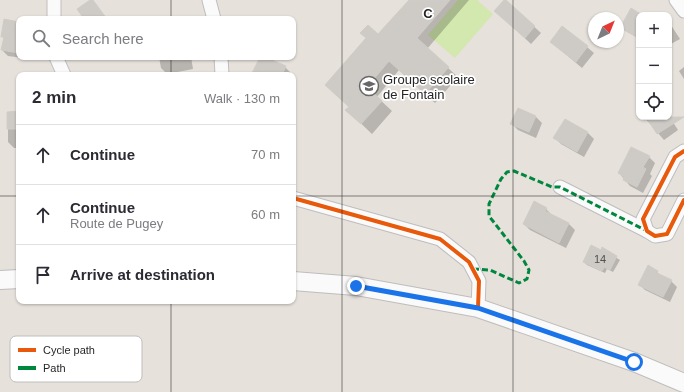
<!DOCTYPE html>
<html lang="en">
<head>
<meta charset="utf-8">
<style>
  :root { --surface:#fff; --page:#f7f7f7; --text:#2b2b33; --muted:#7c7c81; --line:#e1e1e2 }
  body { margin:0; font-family:Helvetica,sans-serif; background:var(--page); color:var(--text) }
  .controls { position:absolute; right:12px; top:12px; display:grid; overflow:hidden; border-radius:8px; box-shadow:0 1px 3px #0004 }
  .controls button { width:36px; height:36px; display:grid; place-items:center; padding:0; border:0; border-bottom:1px solid var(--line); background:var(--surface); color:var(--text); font:20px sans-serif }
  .compass { position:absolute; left:588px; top:12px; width:36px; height:36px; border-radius:50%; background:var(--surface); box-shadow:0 1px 3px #0004; rotate:43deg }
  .stop { position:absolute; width:12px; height:12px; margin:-9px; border:3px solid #1a73e8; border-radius:50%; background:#fff }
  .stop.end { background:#1a73e8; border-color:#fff; box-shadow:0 1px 4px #0008 }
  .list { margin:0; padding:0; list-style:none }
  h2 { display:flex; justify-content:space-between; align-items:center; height:52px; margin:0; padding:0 16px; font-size:17px }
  h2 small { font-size:13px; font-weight:400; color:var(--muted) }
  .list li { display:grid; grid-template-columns:26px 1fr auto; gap:12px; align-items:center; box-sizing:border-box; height:60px; padding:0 16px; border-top:1px solid var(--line) }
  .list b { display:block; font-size:15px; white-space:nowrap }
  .list p { margin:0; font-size:13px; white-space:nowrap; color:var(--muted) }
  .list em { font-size:13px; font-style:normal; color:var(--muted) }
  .icon { flex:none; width:22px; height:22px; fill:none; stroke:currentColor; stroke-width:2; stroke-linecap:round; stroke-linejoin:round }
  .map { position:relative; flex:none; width:684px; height:392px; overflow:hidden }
  .search { position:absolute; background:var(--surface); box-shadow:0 1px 3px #0004; left:16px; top:16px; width:280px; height:44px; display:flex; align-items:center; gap:10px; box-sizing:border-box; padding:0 14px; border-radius:8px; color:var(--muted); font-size:15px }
  .panel { position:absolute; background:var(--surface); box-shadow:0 1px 3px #0004; left:16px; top:72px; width:280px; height:232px; border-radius:8px }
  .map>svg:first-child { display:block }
</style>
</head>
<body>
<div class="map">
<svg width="684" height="392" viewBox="0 0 684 392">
  <rect width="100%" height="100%" fill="#e6e1db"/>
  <polygon fill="#d2e8ae" points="458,0 477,0 493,14 455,58 428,35"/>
  <g fill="#0003">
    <polygon points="410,0 469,0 427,49 458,77 435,103 399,70 377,97 392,111 372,134 347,110 349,107 378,35"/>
    <polygon points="505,0 541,33 531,44 502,17"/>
    <polygon points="631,10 641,15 639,15 639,41 636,37 621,28"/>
    <polygon points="669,22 680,39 669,45"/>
    <polygon points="19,23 19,57 24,57 24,58 8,56 2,50 5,39 2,36"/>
    <polygon points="563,27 594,53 582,68 551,42"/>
    <polygon points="159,57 191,57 193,69 167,74 161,68"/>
    <polygon points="261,57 285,67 291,73 290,75 254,75"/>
    <polygon points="684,67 684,79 679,71"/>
    <polygon points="518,109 536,117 542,123 536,138 518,130 512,124"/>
    <polygon points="19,112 19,148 14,148 8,142 8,113"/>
    <polygon points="669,116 678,130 664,140 645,118 669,117"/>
    <polygon points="565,120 588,133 594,139 584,157 561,144 555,138"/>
    <polygon points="649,157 655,163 650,174 652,176 643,193 630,186 619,173"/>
    <polygon points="19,185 19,199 16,196"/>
    <polygon points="546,209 552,215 569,224 575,230 566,248 530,230 524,224"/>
    <polygon points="602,249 620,260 613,272 607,269 605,273 587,265 584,262 601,251"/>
    <polygon points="657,272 662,277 671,281 677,287 670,302 645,290 639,284"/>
  </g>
  <g fill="#cecbc6" stroke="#d0cdc7">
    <polygon points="90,0 93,0 107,19 84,19 77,9"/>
    <polygon points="409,0 450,0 417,38 449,67 425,94 389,61 367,87 382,101 361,124 345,110 349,107 325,85 366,38 360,33 368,25 378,34"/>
    <polygon points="504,0 506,0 535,26 525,38 494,11"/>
    <polygon points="631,8 639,13 639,38 620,28"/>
    <polygon points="4,19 19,22 19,53 1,50 4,37 1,37"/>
    <polygon points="562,26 588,46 576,62 550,42"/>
    <polygon points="260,57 265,57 286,66 282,75 251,75"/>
    <polygon points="518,108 536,116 529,132 510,124"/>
    <polygon points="19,111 19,129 7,129 7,112"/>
    <polygon points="646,117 684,117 657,134"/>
    <polygon points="565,119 588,132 577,152 553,138"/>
    <polygon points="631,147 650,156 643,167 646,169 637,187 623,180 624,177 618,173"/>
    <polygon points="534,201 547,208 545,211 569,223 559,243 523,224"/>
    <polygon points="591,245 601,250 602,247 617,256 610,270 604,267 602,271 583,262"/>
    <polygon points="648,265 658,271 657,273 672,280 663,297 638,285"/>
  </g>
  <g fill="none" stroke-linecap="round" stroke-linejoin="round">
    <defs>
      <g id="minor">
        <polyline points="209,0 214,19"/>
        <polyline points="676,0 684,11"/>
        <polyline points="54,19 54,0"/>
        <polyline points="56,57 64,75"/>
        <polyline points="221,57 222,75"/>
        <polyline points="684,151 675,157 643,219 647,231 655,236 667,234 684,200"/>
        <polyline points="560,187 647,231"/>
        <polyline points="293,198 440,239 469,262 479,281 478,308"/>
      </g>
      <g id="secondary">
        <polyline points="0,280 19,279"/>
        <polyline points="293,281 356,286 478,308 634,362 684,383"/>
      </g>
    </defs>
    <use href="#minor" stroke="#bfbdbd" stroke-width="15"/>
    <use href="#secondary" stroke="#bfbdbd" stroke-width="20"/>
    <use href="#minor" stroke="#fbfafa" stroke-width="13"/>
    <use href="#secondary" stroke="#fbfafa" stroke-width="18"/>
    <polyline stroke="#00873e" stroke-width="3" stroke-dasharray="6 3" stroke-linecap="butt" points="473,269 490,270 519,283 527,279 529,270 524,261 489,216 489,204 501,179 507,172 514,171 552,187 560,187 647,231"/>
    <defs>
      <g id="cycleway">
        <polyline points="684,151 675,157 643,219 647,231 655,236 667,234 684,200"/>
        <polyline points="293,198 440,239 469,262 479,281 478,308"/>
      </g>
    </defs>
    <use href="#cycleway" stroke="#fff" stroke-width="6"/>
    <use href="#cycleway" stroke="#e8590c" stroke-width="4"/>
  </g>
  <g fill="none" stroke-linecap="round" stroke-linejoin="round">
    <polyline stroke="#1a73e8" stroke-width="5" points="356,286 478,308 634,362"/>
  </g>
  <path fill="none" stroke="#262626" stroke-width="1" stroke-opacity="0.55" d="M 171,0 L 171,19M 342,0 L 342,392M 513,0 L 513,392M 171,57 L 171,75M 0,196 L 19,196M 293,196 L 684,196M 171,301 L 171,392"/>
  <defs>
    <symbol id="school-ring" viewBox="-11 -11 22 22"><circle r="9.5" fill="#fff" stroke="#696765" stroke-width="1.5"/><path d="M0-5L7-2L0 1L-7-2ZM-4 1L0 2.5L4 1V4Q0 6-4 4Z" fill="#696765"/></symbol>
  </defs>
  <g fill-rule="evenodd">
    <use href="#school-ring" x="358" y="75" width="22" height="22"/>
  </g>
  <g text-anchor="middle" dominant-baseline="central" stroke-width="3.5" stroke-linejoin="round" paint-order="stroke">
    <g font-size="11" fill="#51504f">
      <text x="600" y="259">14</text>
    </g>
    <g font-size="13" fill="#262626" stroke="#fff" text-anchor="start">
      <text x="383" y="79">Groupe scolaire<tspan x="383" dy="15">de Fontain</tspan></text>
    </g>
  </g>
  <rect x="10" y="336" width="132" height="46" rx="6" fill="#fff" stroke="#bebebe" stroke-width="1"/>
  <rect x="18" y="348" width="18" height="4" fill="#e8590c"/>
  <rect x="18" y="366" width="18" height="4" fill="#00873e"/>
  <g font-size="11" fill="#262626">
    <text x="43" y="354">Cycle path</text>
    <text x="43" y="372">Path</text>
  </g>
  <g font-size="13" text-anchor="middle" font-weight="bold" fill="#262626" stroke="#fff" stroke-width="3.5" stroke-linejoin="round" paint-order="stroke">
    <text x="428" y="18">C</text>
  </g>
</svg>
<div class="controls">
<button>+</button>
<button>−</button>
<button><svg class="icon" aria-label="locate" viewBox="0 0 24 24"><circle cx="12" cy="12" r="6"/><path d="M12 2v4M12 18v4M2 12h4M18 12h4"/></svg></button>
</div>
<svg class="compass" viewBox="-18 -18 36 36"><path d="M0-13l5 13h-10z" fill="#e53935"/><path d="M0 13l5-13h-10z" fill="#7c7c81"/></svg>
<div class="stop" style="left:634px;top:362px"></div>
<div class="stop end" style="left:356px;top:286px"></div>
<div class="search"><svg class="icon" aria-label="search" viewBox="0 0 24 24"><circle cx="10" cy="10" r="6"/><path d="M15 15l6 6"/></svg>Search here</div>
<section class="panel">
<h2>2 min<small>Walk · 130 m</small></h2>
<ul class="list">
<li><svg class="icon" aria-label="ahead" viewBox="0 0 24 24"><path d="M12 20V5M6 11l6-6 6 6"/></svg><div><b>Continue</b></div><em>70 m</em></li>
<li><svg class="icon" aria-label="ahead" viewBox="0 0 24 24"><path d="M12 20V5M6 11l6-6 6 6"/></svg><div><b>Continue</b><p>Route de Pugey</p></div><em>60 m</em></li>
<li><svg class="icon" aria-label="arrive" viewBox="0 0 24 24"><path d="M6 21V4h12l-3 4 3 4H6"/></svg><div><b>Arrive at destination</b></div></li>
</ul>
</section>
</div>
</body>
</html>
